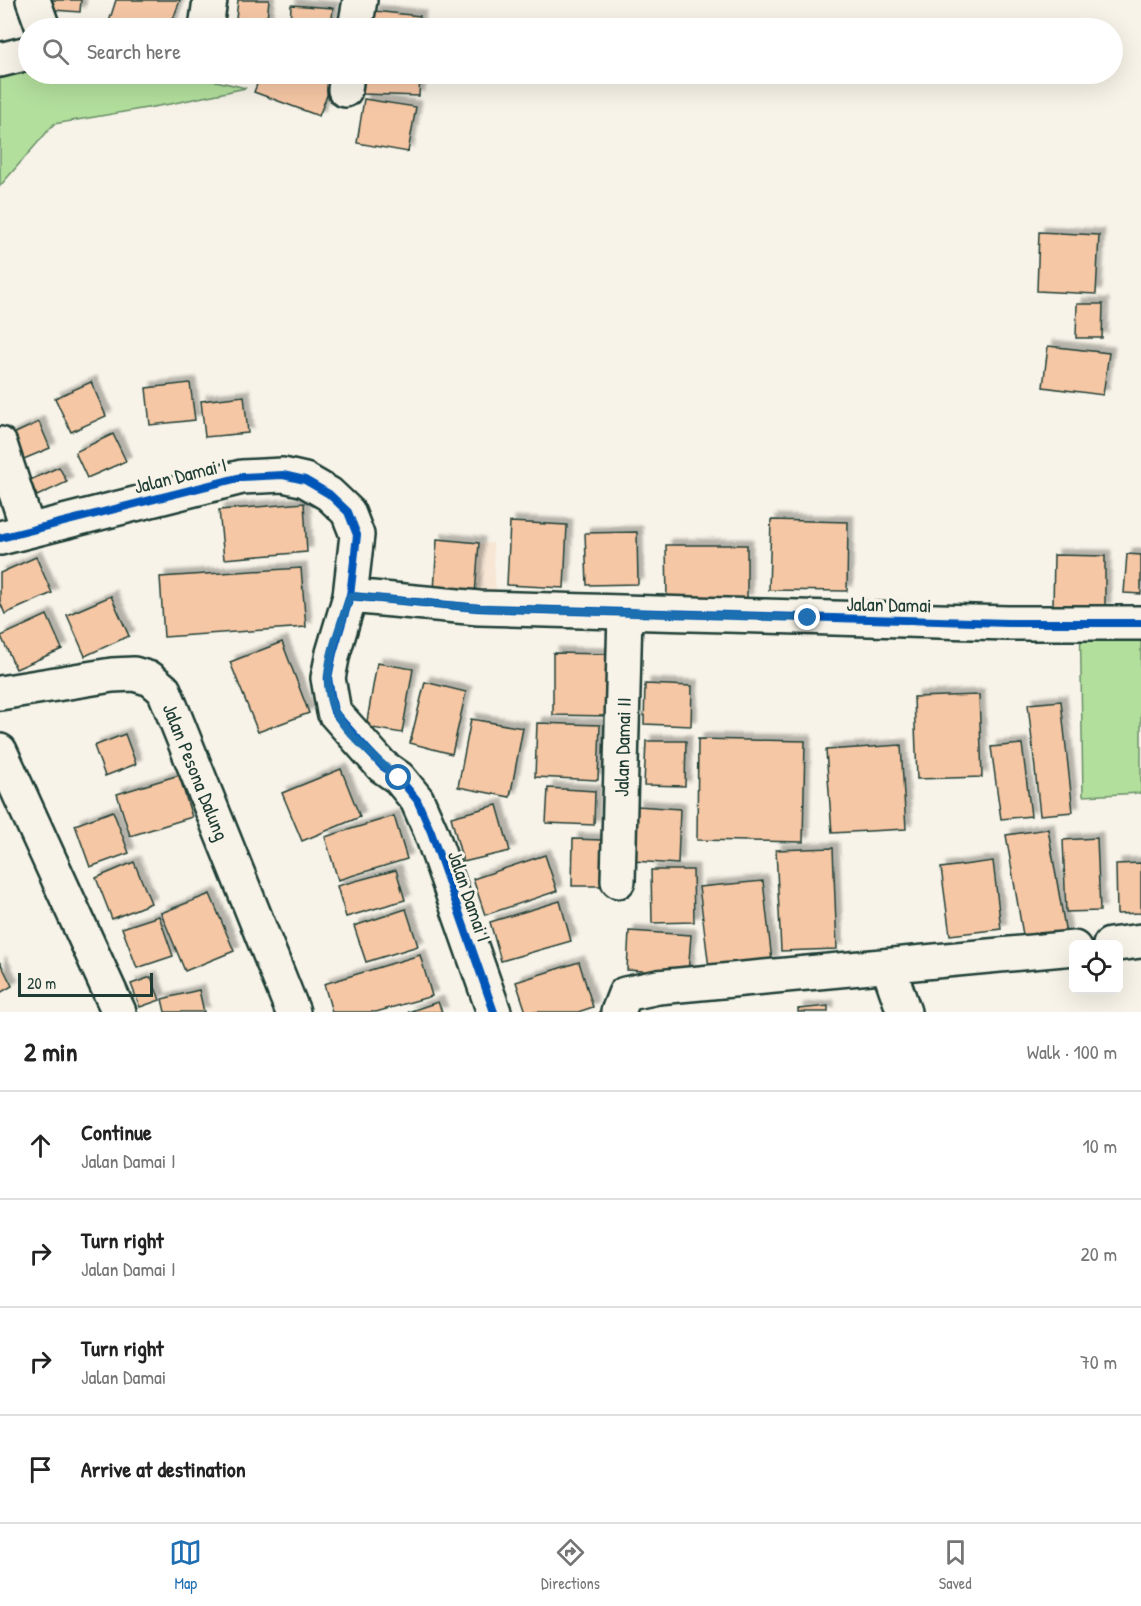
<!DOCTYPE html>
<html lang="en">
<head>
<meta charset="utf-8">
<style>
  :root { --surface:#fff; --page:#f2f2f2; --text:#222; --muted:#767676; --line:#e0e0e0; --accent:#1f6fb2 }
  body { margin:0; font-family:"Patrick Hand",sans-serif; background:var(--page); color:var(--text) }
  .controls { position:absolute; right:18px; bottom:18px; display:grid; overflow:hidden; border-radius:9px; box-shadow:0 6px 24px #0002 }
  .controls button { width:54px; height:54px; display:grid; place-items:center; padding:0; border:0; border-bottom:2px solid var(--line); background:var(--surface); color:var(--text); font:30px sans-serif }
  .scale { position:absolute; left:18px; bottom:15px; width:135px; box-sizing:border-box; padding-left:6px; border:3px solid #1f3d34; border-top:0; font-size:16px; line-height:21px; white-space:nowrap; color:#1f3d34; -webkit-text-stroke:4px #f7f3e8; paint-order:stroke }
  .stop { position:absolute; width:18px; height:18px; margin:-14px; border:4px solid #1f6fb2; border-radius:50%; background:#fff }
  .stop.end { background:#1f6fb2; border-color:#fff; box-shadow:0 2px 6px #0008 }
  .list { margin:0; padding:0; list-style:none }
  h2 { display:flex; justify-content:space-between; align-items:center; height:78px; margin:0; padding:0 24px; font-size:26px }
  h2 small { font-size:20px; font-weight:400; color:var(--muted) }
  .list li { display:grid; grid-template-columns:39px 1fr auto; gap:18px; align-items:center; box-sizing:border-box; height:108px; padding:0 24px; border-top:2px solid var(--line) }
  .list b { display:block; font-size:22px; white-space:nowrap }
  .list p { margin:0; font-size:20px; white-space:nowrap; color:var(--muted) }
  .list em { font-size:20px; font-style:normal; color:var(--muted) }
  .icon { flex:none; width:33px; height:33px; fill:none; stroke:currentColor; stroke-width:2; stroke-linecap:round; stroke-linejoin:round }
  .map { position:relative; flex:none; width:1141px; height:1012px; overflow:hidden }
  .search { position:absolute; background:var(--surface); box-shadow:0 6px 24px #0002; left:18px; right:18px; top:18px; height:66px; display:flex; align-items:center; gap:15px; box-sizing:border-box; padding:0 21px; border-radius:33px; color:var(--muted); font-size:22px }
  .sheet { height:510px; background:var(--surface) }
  nav { display:flex; justify-content:space-around; align-items:center; box-sizing:border-box; height:84px; border-top:2px solid var(--line); background:var(--surface); font-size:16px; color:var(--muted) }
  nav a { display:grid; justify-items:center; gap:3px }
  nav .on { color:var(--accent) }
  .map>svg:first-child { display:block }
</style>
</head>
<body>
<div class="map">
<svg width="1141" height="1012" viewBox="0 0 1141 1012">
  <defs>
    <filter id="shadow"><feDropShadow dx="5.5" dy="-5.5" stdDeviation="1.5" flood-color="#0004"/></filter>
  </defs>
  <rect width="100%" height="100%" fill="#f7f3e8"/>
  <filter id="ink" filterUnits="userSpaceOnUse"><feTurbulence type="fractalNoise" baseFrequency=".0167" numOctaves="2"/><feDisplacementMap in="SourceGraphic" scale="12" xChannelSelector="R" yChannelSelector="G"/><feConvolveMatrix kernelMatrix="1 2 1 2 8 2 1 2 1" color-interpolation-filters="sRGB"/></filter>
  <g filter="url(#ink)">
    <polygon fill="#f7e6d4" points="493,543 497,608 444,612 440,547"/>
    <g fill="#b3df9d" stroke="#698e68" stroke-width="1.5">
      <polygon points="28,51 28,74 186,74 246,88 170,104 54,124 0,186 0,60"/>
      <polygon points="1080,608 1141,608 1141,793 1083,796"/>
    </g>
    <g fill="#f6c7a5" stroke="#1f3d34" stroke-width="1.5" filter="url(#shadow)">
      <polygon points="40,0 81,0 80,12 40,9"/>
      <polygon points="116,0 180,0 170,28 107,28"/>
      <polygon points="238,0 269,0 266,28 235,28"/>
      <polygon points="291,5 333,8 331,28 290,28"/>
      <polygon points="374,11 420,16 419,28 372,28"/>
      <polygon points="261,74 316,74 333,80 319,116 254,92"/>
      <polygon points="364,74 420,74 419,96 363,94"/>
      <polygon points="364,99 416,107 408,152 357,143"/>
      <polygon points="1039,232 1099,235 1096,294 1037,291"/>
      <polygon points="1077,304 1103,304 1102,338 1076,338"/>
      <polygon points="1048,346 1109,353 1103,395 1043,387"/>
      <polygon points="91,382 106,416 71,432 55,398"/>
      <polygon points="190,383 195,420 150,425 146,388"/>
      <polygon points="244,396 248,433 205,437 201,401"/>
      <polygon points="39,422 50,448 19,461 9,436"/>
      <polygon points="113,434 126,461 87,478 75,452"/>
      <polygon points="59,467 67,482 37,496 30,480"/>
      <polygon points="304,503 307,552 224,559 219,510"/>
      <polygon points="771,520 848,522 847,591 769,590"/>
      <polygon points="510,522 567,525 564,588 507,585"/>
      <polygon points="637,532 638,584 587,585 585,533"/>
      <polygon points="437,539 479,543 475,594 434,592"/>
      <polygon points="666,545 747,545 747,599 667,599"/>
      <polygon points="1127,554 1141,555 1141,594 1124,593"/>
      <polygon points="1054,555 1105,556 1105,608 1053,607"/>
      <polygon points="36,557 52,593 5,614 0,602 0,573"/>
      <polygon points="301,568 306,627 164,637 160,577"/>
      <polygon points="111,596 129,636 85,656 67,615"/>
      <polygon points="47,615 62,649 16,669 1,636"/>
      <polygon points="282,642 309,713 258,732 230,662"/>
      <polygon points="553,653 610,654 609,716 553,715"/>
      <polygon points="377,663 413,669 402,733 366,727"/>
      <polygon points="425,682 466,692 452,754 410,743"/>
      <polygon points="645,684 692,686 691,726 644,724"/>
      <polygon points="979,695 982,777 917,779 914,697"/>
      <polygon points="1061,701 1073,812 1040,815 1028,704"/>
      <polygon points="471,719 523,728 510,797 458,787"/>
      <polygon points="537,723 600,725 598,780 535,777"/>
      <polygon points="125,734 136,764 105,776 94,746"/>
      <polygon points="698,739 805,741 803,842 697,840"/>
      <polygon points="646,741 686,741 685,786 644,785"/>
      <polygon points="1022,744 1031,816 1001,819 991,747"/>
      <polygon points="901,745 906,829 832,833 826,750"/>
      <polygon points="341,769 360,817 302,841 282,793"/>
      <polygon points="179,775 192,817 130,836 117,794"/>
      <polygon points="548,788 595,791 594,825 546,823"/>
      <polygon points="497,805 510,851 463,862 451,817"/>
      <polygon points="637,806 680,809 678,864 633,861"/>
      <polygon points="113,811 129,853 90,867 75,825"/>
      <polygon points="394,816 407,859 338,880 325,837"/>
      <polygon points="1048,829 1066,934 1024,941 1006,835"/>
      <polygon points="1097,838 1100,911 1066,912 1063,840"/>
      <polygon points="573,839 602,840 602,886 572,886"/>
      <polygon points="833,848 837,949 781,951 776,850"/>
      <polygon points="545,855 557,891 485,915 473,879"/>
      <polygon points="993,861 1001,929 950,935 941,868"/>
      <polygon points="134,862 151,903 112,919 96,878"/>
      <polygon points="1141,863 1141,913 1117,914 1116,864"/>
      <polygon points="396,870 405,900 346,917 337,886"/>
      <polygon points="651,870 693,870 694,922 652,923"/>
      <polygon points="763,881 772,961 709,968 699,887"/>
      <polygon points="210,894 234,951 185,971 161,913"/>
      <polygon points="560,901 571,941 501,961 490,922"/>
      <polygon points="406,909 418,946 366,962 354,926"/>
      <polygon points="159,916 173,956 137,968 122,928"/>
      <polygon points="629,931 691,935 688,974 627,970"/>
      <polygon points="420,955 432,996 376,1012 332,1012 324,984"/>
      <polygon points="0,962 12,986 0,993"/>
      <polygon points="579,962 593,1007 578,1012 526,1012 516,982"/>
      <polygon points="151,977 160,1000 140,1007 131,984"/>
      <polygon points="199,990 204,1012 165,1012 162,999"/>
      <polygon points="438,1002 442,1012 408,1012"/>
      <polygon points="828,1006 828,1012 798,1012 798,1009"/>
    </g>
    <g fill="none" stroke-linecap="round" stroke-linejoin="round">
      <defs>
        <g id="street">
          <polyline points="33,0 43,28"/>
          <polyline points="206,28 210,0"/>
          <polyline points="355,28 360,0"/>
          <polyline points="0,60 28,53"/>
          <polyline points="345,90 347,74"/>
          <polyline points="0,444 28,530"/>
          <polyline points="0,538 242,477 283,475 305,480 329,494 348,512 357,535 350,596 333,653 328,678 334,712 382,766 399,778 417,800 431,832 494,1012"/>
          <polyline points="350,596 479,608 1008,623 1141,623"/>
          <path id="s1" d="M 0,693 L 112,675 L 134,674 L 151,679 L 164,690 L 293,1012"/>
          <polyline points="0,751 119,1012"/>
          <path id="s2" d="M 618,881 L 625,613"/>
          <polyline points="1110,945 1141,941"/>
          <polyline points="888,966 904,1012"/>
          <polyline points="618,1012 625,994 658,987 1074,948"/>
        </g>
      </defs>
      <use href="#street" stroke="#1f3d34" stroke-width="38"/>
      <use href="#street" stroke="#f7f3e8" stroke-width="33"/>
      <defs>
        <g id="cycleway">
          <polyline points="0,538 242,477 283,475 305,480 329,494 348,512 357,535 350,596 333,653 328,678 334,712 382,766 399,778 417,800 431,832 494,1012"/>
          <polyline points="350,596 479,608 1008,623 1141,623"/>
        </g>
      </defs>
      <use href="#cycleway" stroke="#f7f3e8" stroke-width="11"/>
      <use href="#cycleway" stroke="#0057b8" stroke-width="8"/>
    </g>
  </g>
  <g fill="none" stroke-linecap="round" stroke-linejoin="round" filter="url(#ink)">
    <path stroke="#1f6fb2" stroke-width="8" d="M 399,778 C 381,764 345,732 335,712 C 330,704 327,685 328,676 C 330,649 342,622 350,596 L 479,608 L 808,618"/>
  </g>
  <g text-anchor="middle" dominant-baseline="central" stroke-width="6" stroke-linejoin="round" paint-order="stroke">
    <g font-size="20" fill="#1f3d34" stroke="#f7f3e8">
      <text transform="translate(180 475) rotate(-14)">Jalan Damai I</text>
      <text transform="translate(889 604) rotate(1)">Jalan Damai</text>
      <text stroke="none"><textPath href="#s2" startOffset="134">Jalan Damai II</textPath></text>
      <text stroke="none"><textPath href="#s1" startOffset="258">Jalan Pesona Dalung</textPath></text>
      <text transform="translate(470 896) rotate(71)">Jalan Damai I</text>
    </g>
  </g>
</svg>
<div class="controls">
<button><svg class="icon" aria-label="locate" viewBox="0 0 24 24"><circle cx="12" cy="12" r="6"/><path d="M12 2v4M12 18v4M2 12h4M18 12h4"/></svg></button>
</div>
<div class="scale">20 m</div>
<div class="stop" style="left:399px;top:778px"></div>
<div class="stop end" style="left:808px;top:618px"></div>
<div class="search"><svg class="icon" aria-label="search" viewBox="0 0 24 24"><circle cx="10" cy="10" r="6"/><path d="M15 15l6 6"/></svg>Search here</div>
</div>
<section class="sheet">
<h2>2 min<small>Walk · 100 m</small></h2>
<ul class="list">
<li><svg class="icon" aria-label="ahead" viewBox="0 0 24 24"><path d="M12 20V5M6 11l6-6 6 6"/></svg><div><b>Continue</b><p>Jalan Damai I</p></div><em>10 m</em></li>
<li><svg class="icon" aria-label="right" viewBox="0 0 24 24"><path d="M7 20v-9h11M14 6l5 5-5 5"/></svg><div><b>Turn right</b><p>Jalan Damai I</p></div><em>20 m</em></li>
<li><svg class="icon" aria-label="right" viewBox="0 0 24 24"><path d="M7 20v-9h11M14 6l5 5-5 5"/></svg><div><b>Turn right</b><p>Jalan Damai</p></div><em>70 m</em></li>
<li><svg class="icon" aria-label="arrive" viewBox="0 0 24 24"><path d="M6 21V4h12l-3 4 3 4H6"/></svg><div><b>Arrive at destination</b></div></li>
</ul>
</section>
<nav>
<a class="on"><svg class="icon" aria-label="map" viewBox="0 0 24 24"><path d="M3 6l6-2 6 2 6-2v14l-6 2-6-2-6 2zM9 4v14M15 6v14"/></svg>Map</a>
<a><svg class="icon" aria-label="directions" viewBox="0 0 24 24"><path d="M12 3l9 9-9 9-9-9zM9 14v-3h6M13 9l2 2-2 2"/></svg>Directions</a>
<a><svg class="icon" aria-label="saved" viewBox="0 0 24 24"><path d="M7 4h10v16l-5-4-5 4z"/></svg>Saved</a>
</nav>
</body>
</html>
